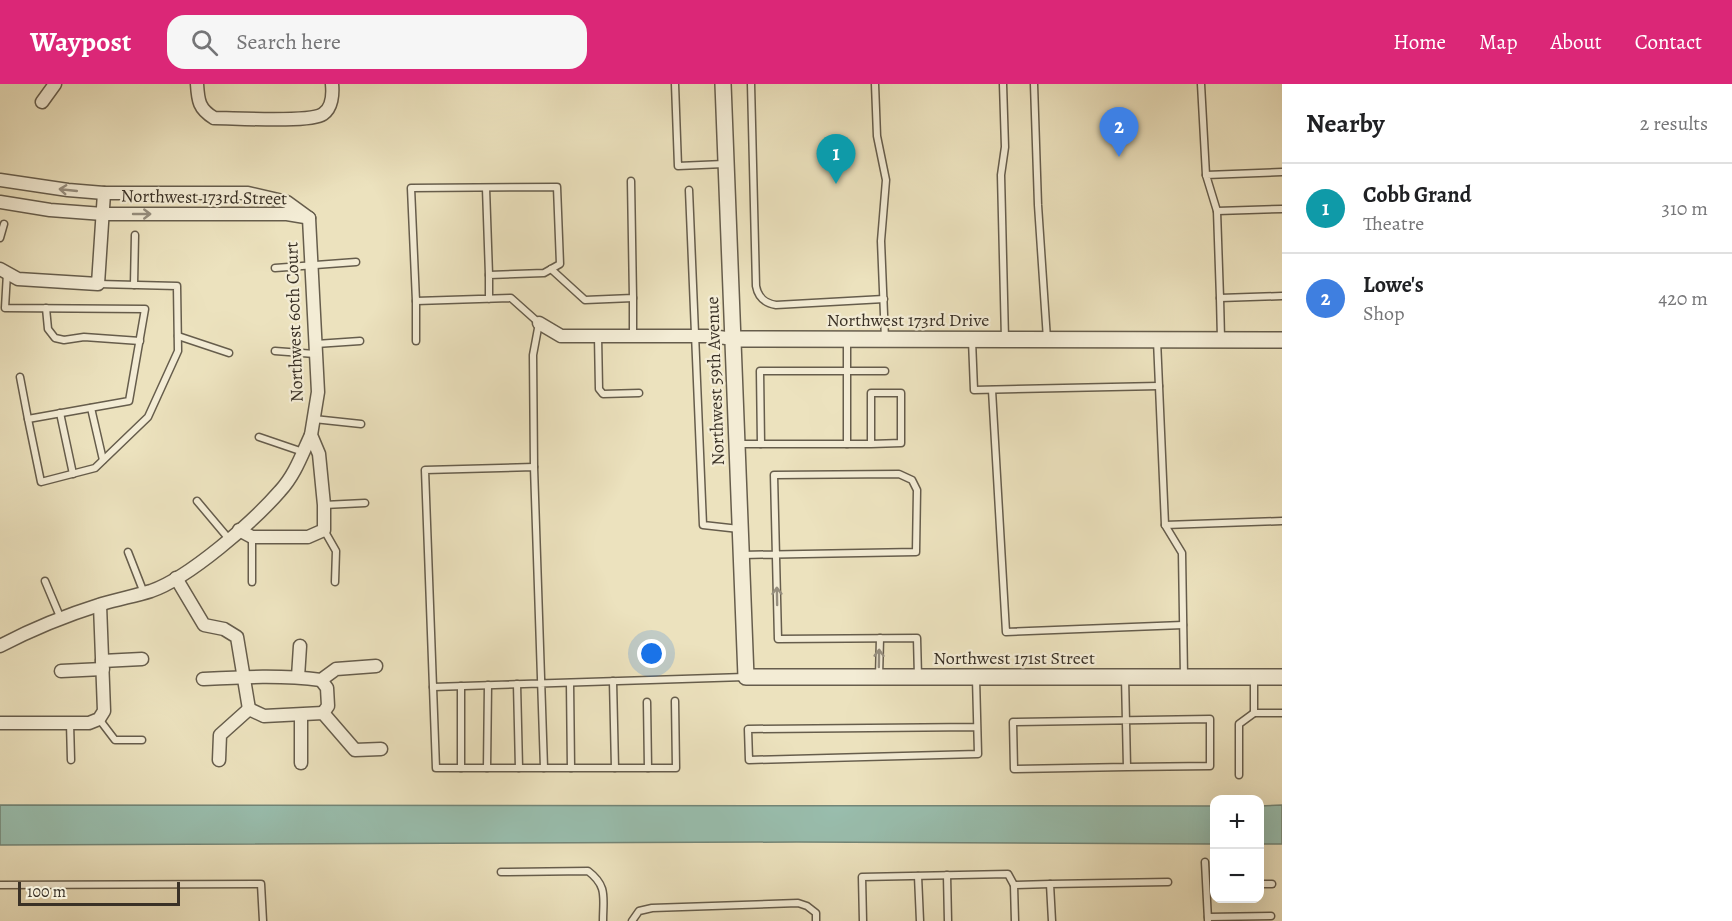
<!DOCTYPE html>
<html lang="en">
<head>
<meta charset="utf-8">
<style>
  :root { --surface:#fff; --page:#f6f6f6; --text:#202124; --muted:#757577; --line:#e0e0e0; --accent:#db2777 }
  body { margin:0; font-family:Alegreya,serif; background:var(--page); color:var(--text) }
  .controls { position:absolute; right:18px; bottom:18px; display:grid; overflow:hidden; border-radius:12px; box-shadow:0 6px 24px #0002 }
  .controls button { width:54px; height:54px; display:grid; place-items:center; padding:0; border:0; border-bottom:2px solid var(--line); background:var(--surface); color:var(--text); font:30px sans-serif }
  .scale { position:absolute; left:18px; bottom:15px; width:162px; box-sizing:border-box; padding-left:6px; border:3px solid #3a3126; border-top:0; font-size:16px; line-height:21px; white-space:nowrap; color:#3a3126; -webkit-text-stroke:4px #f3ecd5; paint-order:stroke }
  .you { position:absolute; left:652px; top:570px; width:21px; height:21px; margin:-15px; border:4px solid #fff; border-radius:50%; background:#1a73e8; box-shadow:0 0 0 9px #1a73e833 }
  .badge { display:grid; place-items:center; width:39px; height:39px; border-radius:50%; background:var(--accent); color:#fff; font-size:20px; font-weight:700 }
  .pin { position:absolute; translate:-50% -50px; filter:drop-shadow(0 2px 3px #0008) }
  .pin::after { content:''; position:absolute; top:32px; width:21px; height:18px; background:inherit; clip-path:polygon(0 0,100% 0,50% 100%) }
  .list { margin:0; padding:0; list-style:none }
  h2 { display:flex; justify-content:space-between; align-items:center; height:78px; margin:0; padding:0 24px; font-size:26px }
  h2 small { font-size:20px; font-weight:400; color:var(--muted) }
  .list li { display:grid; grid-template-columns:39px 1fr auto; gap:18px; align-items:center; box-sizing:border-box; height:90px; padding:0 24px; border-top:2px solid var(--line) }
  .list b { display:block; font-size:22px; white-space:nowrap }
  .list p { margin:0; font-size:20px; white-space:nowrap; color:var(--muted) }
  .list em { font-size:20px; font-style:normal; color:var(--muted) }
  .icon { flex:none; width:33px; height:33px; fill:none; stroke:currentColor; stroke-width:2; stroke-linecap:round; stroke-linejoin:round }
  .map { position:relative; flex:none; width:1282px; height:837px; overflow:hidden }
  header { display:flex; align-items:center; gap:36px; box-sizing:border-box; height:84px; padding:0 30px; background:var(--accent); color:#fff }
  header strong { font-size:28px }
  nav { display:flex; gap:33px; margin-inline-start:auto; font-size:21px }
  .search { width:420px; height:54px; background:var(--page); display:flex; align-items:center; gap:15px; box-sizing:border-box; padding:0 21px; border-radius:18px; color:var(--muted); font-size:22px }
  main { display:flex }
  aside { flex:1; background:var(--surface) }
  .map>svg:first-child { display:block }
</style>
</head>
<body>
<header>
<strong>Waypost</strong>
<div class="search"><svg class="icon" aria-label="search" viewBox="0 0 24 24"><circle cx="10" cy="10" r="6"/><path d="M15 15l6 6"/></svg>Search here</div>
<nav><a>Home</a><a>Map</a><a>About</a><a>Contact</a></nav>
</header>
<main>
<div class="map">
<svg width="1282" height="837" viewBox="0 0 1282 837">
  <rect width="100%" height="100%" fill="#ece2be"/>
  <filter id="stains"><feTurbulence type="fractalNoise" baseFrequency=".00333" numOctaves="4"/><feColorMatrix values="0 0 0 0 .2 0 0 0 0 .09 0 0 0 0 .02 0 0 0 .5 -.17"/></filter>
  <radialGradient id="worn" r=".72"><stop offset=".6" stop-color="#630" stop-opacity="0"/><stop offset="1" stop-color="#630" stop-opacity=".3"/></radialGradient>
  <g fill="#99beae" stroke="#738678" stroke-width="1.5">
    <polygon points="0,721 1214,722 1214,760 797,758 0,761"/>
    <polygon points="1282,721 1282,760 1260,760 1260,722"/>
  </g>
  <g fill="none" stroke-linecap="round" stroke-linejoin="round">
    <defs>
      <g id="service">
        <polyline points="675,0 678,82 724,80"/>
        <path d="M 751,0 L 756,202 C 758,213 764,219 776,221 L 884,215"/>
        <polyline points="875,0 877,52 886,96 881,157 885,255"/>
        <polyline points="1003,0 1005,63 1001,91 1005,255"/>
        <polyline points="1034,0 1038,121 1047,255"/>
        <polyline points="1201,0 1206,91"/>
        <polyline points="1282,88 1206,91 1217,127 1220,214 1282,212"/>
        <polyline points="486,104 489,191"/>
        <polyline points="689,106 703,441 739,445"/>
        <polyline points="1217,127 1282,125"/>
        <polyline points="0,154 4,140"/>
        <polyline points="275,184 356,178"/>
        <polyline points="551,185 585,216 633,214 631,97"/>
        <polyline points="7,189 5,224 145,225 129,317 28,335 20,293"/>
        <polyline points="134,201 135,151"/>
        <polyline points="633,214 633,252"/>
        <polyline points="1220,214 1221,255"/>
        <polyline points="489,215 489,191 544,189 560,180 557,103 411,104 416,217 511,214 539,239 533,271 534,383"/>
        <polyline points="416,217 416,257"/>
        <polyline points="46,224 48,245 55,254 64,256 84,253 140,257"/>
        <polyline points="178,252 229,269"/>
        <polyline points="598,252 599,305 603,310 639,309"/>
        <polyline points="972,256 974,306 1159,302"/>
        <polyline points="1157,256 1165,441 1182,469 1184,592"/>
        <polyline points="316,260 360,257"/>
        <polyline points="275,267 315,270"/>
        <polyline points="992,306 1006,548 1183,541"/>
        <polyline points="91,324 103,376"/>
        <polyline points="60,329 73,390"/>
        <polyline points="28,335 41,398 95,384 148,333 178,267 177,202 98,200"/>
        <polyline points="314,335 361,340"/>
        <polyline points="259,353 303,368"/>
        <polyline points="737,360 847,360 847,255"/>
        <polyline points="761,360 760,287 885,287"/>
        <polyline points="847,360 871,360 871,309 901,309 901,359 871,360"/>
        <polyline points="197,417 229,455"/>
        <polyline points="324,421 365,419"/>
        <polyline points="1165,441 1282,437"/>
        <polyline points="324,446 336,467 335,498"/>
        <polyline points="252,453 252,498"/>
        <polyline points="128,468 144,509"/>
        <polyline points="742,471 916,468 917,406 912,396 899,390 774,391 778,555 917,554 918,593"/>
        <polyline points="45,497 61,535"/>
        <polyline points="879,593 880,554"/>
        <polyline points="1125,593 1127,683 1210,682 1210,635 1013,638 1014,685 1127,683"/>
        <polyline points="976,594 978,670 749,676 748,645 977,643"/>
        <polyline points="1254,594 1254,629 1282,629"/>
        <polyline points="613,597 615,684"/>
        <polyline points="570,599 571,684"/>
        <polyline points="517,600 519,684"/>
        <polyline points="461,602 461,684"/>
        <polyline points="433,603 436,684 676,684 675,617"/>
        <polyline points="647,618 648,684"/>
        <polyline points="99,635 115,656 142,656"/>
        <polyline points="70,639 71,676"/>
        <polyline points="487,684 488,601"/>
        <path d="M 544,684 C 540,583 537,483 534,383 L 425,386 L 433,603 C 537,600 641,597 745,593"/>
        <polyline points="1239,691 1239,640 1254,629"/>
        <polyline points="1205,778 1208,836"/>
        <path d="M 501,788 L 588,787 C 608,802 603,814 603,837"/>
        <polyline points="947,791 948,837"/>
        <polyline points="918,792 920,837"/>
        <polyline points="1260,800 1272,800"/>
        <polyline points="0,801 261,800 263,837"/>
        <polyline points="1208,833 1271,832"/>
        <polyline points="632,837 639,827 652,824 798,819 807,822 816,829 816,837"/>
        <polyline points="863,837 862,793 1008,790 1014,801"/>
        <polyline points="1015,837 1014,801 1050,800"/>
        <polyline points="1052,837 1050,800 1168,798"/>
      </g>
      <g id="minor">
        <path d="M 197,0 C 198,17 199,25 214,34 C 234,34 310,39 323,30 C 332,24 333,10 332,0"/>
        <polyline points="42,18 55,0"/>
        <polyline points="0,96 68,106 104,109 248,109 287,118 309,134"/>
        <polyline points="0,118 50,126 103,130 287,130 305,133"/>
        <polyline points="0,185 18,195 98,200 104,109"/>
        <polyline points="539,239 561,252 712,252 733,255"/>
        <polyline points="239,446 252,453 308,453 324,446 324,421 319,370 311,351 318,308 309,134"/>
        <polyline points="176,494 204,541 224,545 237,553 249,625"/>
        <path d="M 0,562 C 32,545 67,531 102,520 C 118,515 135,512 151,507 C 189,494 253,438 280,407 C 295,391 302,370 311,351"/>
        <polyline points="102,577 142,575"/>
        <polyline points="61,587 103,585"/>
        <polyline points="298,593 300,562"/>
        <path d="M 203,595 C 243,593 282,591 321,596 L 336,585 L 376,582"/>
        <polyline points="321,596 327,604 328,622 323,629"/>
        <polyline points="249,625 264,632 323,629 355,666 381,665"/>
        <polyline points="301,631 301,679"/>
        <polyline points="0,639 89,639 99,635 104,627 100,521"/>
        <polyline points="219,676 220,651 249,625"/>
      </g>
      <g id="tertiary">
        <polyline points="723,0 746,593 1282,593"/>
        <polyline points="733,255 1282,256"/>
      </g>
    </defs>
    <use href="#service" stroke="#665d4c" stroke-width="9"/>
    <use href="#minor" stroke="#665d4c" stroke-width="15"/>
    <use href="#tertiary" stroke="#665d4c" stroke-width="18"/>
    <use href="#service" stroke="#f3ecd5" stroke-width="6"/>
    <use href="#minor" stroke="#f3ecd5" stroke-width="12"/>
    <use href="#tertiary" stroke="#f3ecd5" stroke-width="15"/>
  </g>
  <defs><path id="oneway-shaft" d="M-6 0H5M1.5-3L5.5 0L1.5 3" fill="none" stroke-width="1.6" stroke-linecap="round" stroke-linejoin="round" transform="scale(1.5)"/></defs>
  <g stroke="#968e7e">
    <use href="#oneway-shaft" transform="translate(68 106) rotate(-174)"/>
    <use href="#oneway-shaft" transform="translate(142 130)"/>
    <use href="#oneway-shaft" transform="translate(777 512) rotate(-91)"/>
    <use href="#oneway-shaft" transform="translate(879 574) rotate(-89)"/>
  </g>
  <g text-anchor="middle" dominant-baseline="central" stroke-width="4.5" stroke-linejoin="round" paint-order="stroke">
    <g font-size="18" fill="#3a3126" stroke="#f3ecd5">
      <text transform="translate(204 113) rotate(1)">Northwest 173rd Street</text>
      <text x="908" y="236">Northwest 173rd Drive</text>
      <text transform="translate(294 238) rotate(-92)">Northwest 60th Court</text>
      <text transform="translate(715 297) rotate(-92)">Northwest 59th Avenue</text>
      <text x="1014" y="574">Northwest 171st Street</text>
    </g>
  </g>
  <rect width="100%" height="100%" filter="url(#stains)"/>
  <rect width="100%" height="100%" fill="url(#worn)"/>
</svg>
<div class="controls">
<button>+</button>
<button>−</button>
</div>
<div class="scale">100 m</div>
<div class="you"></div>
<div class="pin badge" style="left:836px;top:100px;background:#0f9aa8">1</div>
<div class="pin badge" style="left:1119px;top:73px;background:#3f7fe0">2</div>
</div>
<aside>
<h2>Nearby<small>2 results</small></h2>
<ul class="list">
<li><span class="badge" style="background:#0f9aa8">1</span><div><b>Cobb Grand</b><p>Theatre</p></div><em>310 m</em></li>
<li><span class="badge" style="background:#3f7fe0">2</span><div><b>Lowe's</b><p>Shop</p></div><em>420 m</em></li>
</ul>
</aside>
</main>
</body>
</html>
